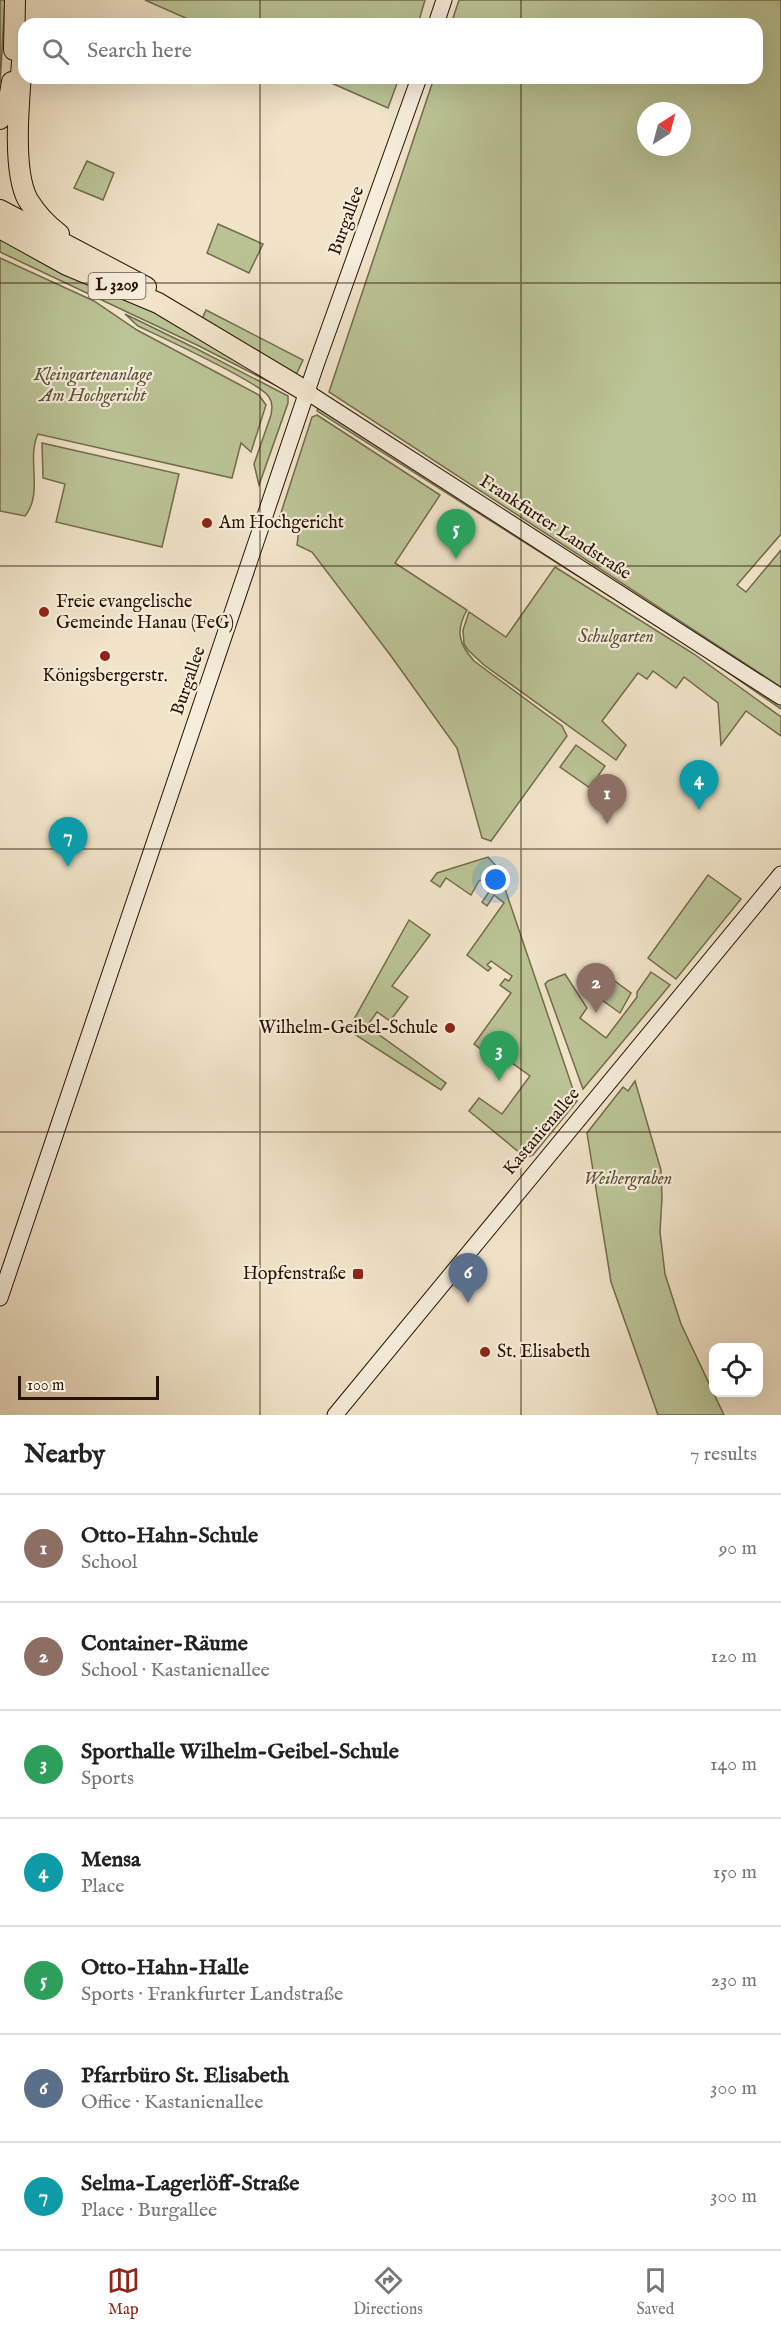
<!DOCTYPE html>
<html lang="en">
<head>
<meta charset="utf-8">
<style>
  :root { --surface:#fff; --page:#f2f2f2; --text:#222; --muted:#767676; --line:#e0e0e0; --accent:#8f2418 }
  body { margin:0; font-family:"IM FELL English",serif; background:var(--page); color:var(--text) }
  .controls { position:absolute; right:18px; bottom:18px; display:grid; overflow:hidden; border-radius:12px; box-shadow:0 6px 24px #0002 }
  .controls button { width:54px; height:54px; display:grid; place-items:center; padding:0; border:0; border-bottom:2px solid var(--line); background:var(--surface); color:var(--text); font:30px sans-serif }
  .compass { position:absolute; left:637px; top:102px; width:54px; height:54px; border-radius:50%; background:var(--surface); box-shadow:0 6px 24px #0002; rotate:36deg }
  .scale { position:absolute; left:18px; bottom:15px; width:141px; box-sizing:border-box; padding-left:6px; border:3px solid #281202; border-top:0; font-size:16px; line-height:21px; white-space:nowrap; color:#281202; -webkit-text-stroke:4px #f6eddc; paint-order:stroke }
  .you { position:absolute; left:496px; top:880px; width:21px; height:21px; margin:-15px; border:4px solid #fff; border-radius:50%; background:#1a73e8; box-shadow:0 0 0 9px #1a73e833 }
  .badge { display:grid; place-items:center; width:39px; height:39px; border-radius:50%; background:var(--accent); color:#fff; font-size:20px; font-weight:700 }
  .pin { position:absolute; translate:-50% -50px; filter:drop-shadow(0 2px 3px #0008) }
  .pin::after { content:''; position:absolute; top:32px; width:21px; height:18px; background:inherit; clip-path:polygon(0 0,100% 0,50% 100%) }
  .list { margin:0; padding:0; list-style:none }
  h2 { display:flex; justify-content:space-between; align-items:center; height:78px; margin:0; padding:0 24px; font-size:26px }
  h2 small { font-size:20px; font-weight:400; color:var(--muted) }
  .list li { display:grid; grid-template-columns:39px 1fr auto; gap:18px; align-items:center; box-sizing:border-box; height:108px; padding:0 24px; border-top:2px solid var(--line) }
  .list b { display:block; font-size:22px; white-space:nowrap }
  .list p { margin:0; font-size:20px; white-space:nowrap; color:var(--muted) }
  .list em { font-size:20px; font-style:normal; color:var(--muted) }
  .icon { flex:none; width:33px; height:33px; fill:none; stroke:currentColor; stroke-width:2; stroke-linecap:round; stroke-linejoin:round }
  .map { position:relative; flex:none; width:781px; height:1415px; overflow:hidden }
  .search { position:absolute; background:var(--surface); box-shadow:0 6px 24px #0002; left:18px; right:18px; top:18px; height:66px; display:flex; align-items:center; gap:15px; box-sizing:border-box; padding:0 21px; border-radius:18px; color:var(--muted); font-size:22px }
  .sheet { height:834px; background:var(--surface) }
  nav { display:flex; justify-content:space-around; align-items:center; box-sizing:border-box; height:84px; border-top:2px solid var(--line); background:var(--surface); font-size:16px; color:var(--muted) }
  nav a { display:grid; justify-items:center; gap:3px }
  nav .on { color:var(--accent) }
  .map>svg:first-child { display:block }
</style>
</head>
<body>
<div class="map">
<svg width="781" height="1415" viewBox="0 0 781 1415">
  <rect width="100%" height="100%" fill="#f1e4c9"/>
  <filter id="stains"><feTurbulence type="fractalNoise" baseFrequency=".00333" numOctaves="4"/><feColorMatrix values="0 0 0 0 .2 0 0 0 0 .09 0 0 0 0 .02 0 0 0 .5 -.17"/></filter>
  <radialGradient id="worn" r=".72"><stop offset=".6" stop-color="#630" stop-opacity="0"/><stop offset="1" stop-color="#630" stop-opacity=".3"/></radialGradient>
  <g fill="#bbc496" stroke="#726b4c" stroke-width="1.5" fill-rule="evenodd">
    <polygon points="0,0 5,0 0,84"/>
    <polygon points="145,0 425,0 418,24 199,24"/>
    <path d="M 459,0 L 781,0 L 781,534 L 737,585 L 746,592 L 781,550 L 781,687 L 329,392 L 434,78 L 757,78 L 757,24 L 451,24 ZM 646,111 L 682,111 L 682,147 L 646,147 Z"/>
    <polygon points="320,78 399,78 388,108"/>
    <polygon points="87,161 114,173 103,200 74,188"/>
    <polygon points="218,224 263,244 249,273 207,253"/>
    <polygon points="0,237 134,297 291,393 197,345 0,252"/>
    <path d="M 0,258 L 94,301 L 137,330 L 259,395 L 266,405 L 251,452 L 241,443 L 232,478 L 38,434 C 26,459 44,493 25,516 L 0,511 Z"/>
    <polygon points="206,310 303,360 296,375 202,319"/>
    <path d="M 125,314 L 197,349 L 288,396 L 288,403 L 259,485 L 254,464 L 271,415 C 272,409 273,403 269,397 C 260,382 161,337 138,326 Z"/>
    <polygon points="318,408 325,410 702,650 781,705 781,709 698,652 317,411"/>
    <path d="M 317,415 L 440,495 L 395,563 L 467,610 C 455,631 459,644 474,661 L 562,726 L 567,736 L 491,841 L 482,838 L 457,748 L 391,656 L 312,552 L 297,545 L 300,522 L 278,522 L 312,417 Z"/>
    <polygon points="42,443 179,474 162,547 56,522 65,484 43,478"/>
    <polygon points="555,567 694,654 781,717 781,736 746,711 721,745 718,703 684,677 676,688 653,671 647,679 638,673 602,721 626,745 616,760 484,665 468,650 464,644 463,630 469,612 506,637"/>
    <polygon points="576,745 605,766 590,788 560,767"/>
    <polygon points="488,857 498,868 493,876 479,881 471,895 446,878 440,887 431,881 437,873"/>
    <polygon points="708,875 741,899 676,979 648,958"/>
    <polygon points="503,883 577,1101 533,1155 526,1158 469,1111 479,1098 502,1114 530,1076 494,1050 490,1056 474,1044 511,993 500,985 505,979 509,981 512,976 491,961 487,965 491,968 488,971 467,955 504,903 494,895 487,906 482,902 493,886"/>
    <polygon points="409,920 430,935 392,986 408,997 390,1021 377,1012 367,1026 446,1083 441,1090 348,1030"/>
    <polygon points="651,972 670,985 583,1089 545,984 548,981 565,974 587,1008 580,1018 606,1038 637,997 637,992"/>
    <polygon points="604,973 631,993 620,1013 591,992"/>
    <polygon points="635,1081 661,1170 662,1198 660,1232 665,1274 681,1324 724,1415 658,1415 611,1282 587,1133 623,1087 628,1091"/>
  </g>
  <g fill="none" stroke-linecap="round" stroke-linejoin="round">
    <defs>
      <g id="secondary">
        <polyline points="436,24 444,0"/>
        <polyline points="307,392 781,697"/>
        <polyline points="0,1298 316,365 419,78"/>
        <polyline points="335,1415 781,874"/>
      </g>
      <g id="highway">
        <path d="M 24,35 C 22,75 9,166 28,200 C 36,213 47,225 59,234"/>
        <polyline points="14,50 15,0"/>
        <polyline points="0,119 9,99 12,82"/>
        <polyline points="0,210 146,287"/>
        <polyline points="0,228 67,265 158,303 307,392"/>
      </g>
    </defs>
    <use href="#secondary" stroke="#281202" stroke-width="17"/>
    <use href="#highway" stroke="#281202" stroke-width="22"/>
    <use href="#secondary" stroke="#f6eddc" stroke-width="15"/>
    <use href="#highway" stroke="#f1e4c9" stroke-width="20"/>
  </g>
  <path fill="none" stroke="#281202" stroke-width="1.5" stroke-opacity="0.55" d="M 260,0 L 260,24M 521,0 L 521,24M 260,78 L 260,1415M 521,78 L 521,1415M 0,283 L 781,283M 0,566 L 781,566M 0,849 L 781,849M 0,1132 L 781,1132"/>
  <g fill="#8f2418" stroke="#f6eddc" stroke-width="2">
    <circle cx="207" cy="523" r="6"/>
    <circle cx="44" cy="612" r="6"/>
    <circle cx="105" cy="656" r="6"/>
    <circle cx="450" cy="1028" r="6"/>
    <rect x="352" y="1268" width="12" height="12" rx="3"/>
    <circle cx="485" cy="1352" r="6"/>
  </g>
  <g text-anchor="middle" dominant-baseline="central" stroke-width="4.5" stroke-linejoin="round" paint-order="stroke">
    <rect fill="#f6eddc" stroke="#665443" stroke-width="1.5" x="88.5" y="273" width="57" height="26" rx="4.5"/>
    <g font-size="16" font-weight="bold" fill="#281202">
      <text x="117" y="286">L 3209</text>
    </g>
    <g font-size="18" fill="#281202" stroke="#f6eddc">
      <text transform="translate(347 221) rotate(-70)">Burgallee</text>
      <text transform="translate(555 528) rotate(33)">Frankfurter Landstraße</text>
      <text transform="translate(189 681) rotate(-71)">Burgallee</text>
      <text transform="translate(542 1132) rotate(-50)">Kastanienallee</text>
    </g>
    <g font-size="18" font-style="italic" fill="#5b5036" stroke="#f6eddc">
      <text x="93" y="375">Kleingartenanlage<tspan x="93" dy="21">Am Hochgericht</tspan></text>
      <text x="616" y="637">Schulgarten</text>
      <text x="628" y="1179">Weihergraben</text>
    </g>
    <g font-size="18" fill="#281202" stroke="#f6eddc" text-anchor="start">
      <text x="219" y="523">Am Hochgericht</text>
      <text x="56" y="602">Freie evangelische<tspan x="56" dy="21">Gemeinde Hanau (FeG)</tspan></text>
      <text x="105" y="676" text-anchor="middle">Königsbergerstr.</text>
      <text x="438" y="1028" text-anchor="end">Wilhelm-Geibel-Schule</text>
      <text x="346" y="1274" text-anchor="end">Hopfenstraße</text>
      <text x="497" y="1352">St. Elisabeth</text>
    </g>
  </g>
  <rect width="100%" height="100%" filter="url(#stains)"/>
  <rect width="100%" height="100%" fill="url(#worn)"/>
</svg>
<div class="controls">
<button><svg class="icon" aria-label="locate" viewBox="0 0 24 24"><circle cx="12" cy="12" r="6"/><path d="M12 2v4M12 18v4M2 12h4M18 12h4"/></svg></button>
</div>
<svg class="compass" viewBox="-18 -18 36 36"><path d="M0-13l5 13h-10z" fill="#e53935"/><path d="M0 13l5-13h-10z" fill="#767676"/></svg>
<div class="scale">100 m</div>
<div class="you"></div>
<div class="pin badge" style="left:607px;top:824px;background:#8d6e63">1</div>
<div class="pin badge" style="left:596px;top:1013px;background:#8d6e63">2</div>
<div class="pin badge" style="left:499px;top:1081px;background:#2e9e5b">3</div>
<div class="pin badge" style="left:699px;top:810px;background:#0f9aa8">4</div>
<div class="pin badge" style="left:456px;top:559px;background:#2e9e5b">5</div>
<div class="pin badge" style="left:468px;top:1303px;background:#5c6f8a">6</div>
<div class="pin badge" style="left:68px;top:867px;background:#0f9aa8">7</div>
<div class="search"><svg class="icon" aria-label="search" viewBox="0 0 24 24"><circle cx="10" cy="10" r="6"/><path d="M15 15l6 6"/></svg>Search here</div>
</div>
<section class="sheet">
<h2>Nearby<small>7 results</small></h2>
<ul class="list">
<li><span class="badge" style="background:#8d6e63">1</span><div><b>Otto-Hahn-Schule</b><p>School</p></div><em>90 m</em></li>
<li><span class="badge" style="background:#8d6e63">2</span><div><b>Container-Räume</b><p>School · Kastanienallee</p></div><em>120 m</em></li>
<li><span class="badge" style="background:#2e9e5b">3</span><div><b>Sporthalle Wilhelm-Geibel-Schule</b><p>Sports</p></div><em>140 m</em></li>
<li><span class="badge" style="background:#0f9aa8">4</span><div><b>Mensa</b><p>Place</p></div><em>150 m</em></li>
<li><span class="badge" style="background:#2e9e5b">5</span><div><b>Otto-Hahn-Halle</b><p>Sports · Frankfurter Landstraße</p></div><em>230 m</em></li>
<li><span class="badge" style="background:#5c6f8a">6</span><div><b>Pfarrbüro St. Elisabeth</b><p>Office · Kastanienallee</p></div><em>300 m</em></li>
<li><span class="badge" style="background:#0f9aa8">7</span><div><b>Selma-Lagerlöff-Straße</b><p>Place · Burgallee</p></div><em>300 m</em></li>
</ul>
</section>
<nav>
<a class="on"><svg class="icon" aria-label="map" viewBox="0 0 24 24"><path d="M3 6l6-2 6 2 6-2v14l-6 2-6-2-6 2zM9 4v14M15 6v14"/></svg>Map</a>
<a><svg class="icon" aria-label="directions" viewBox="0 0 24 24"><path d="M12 3l9 9-9 9-9-9zM9 14v-3h6M13 9l2 2-2 2"/></svg>Directions</a>
<a><svg class="icon" aria-label="saved" viewBox="0 0 24 24"><path d="M7 4h10v16l-5-4-5 4z"/></svg>Saved</a>
</nav>
</body>
</html>
